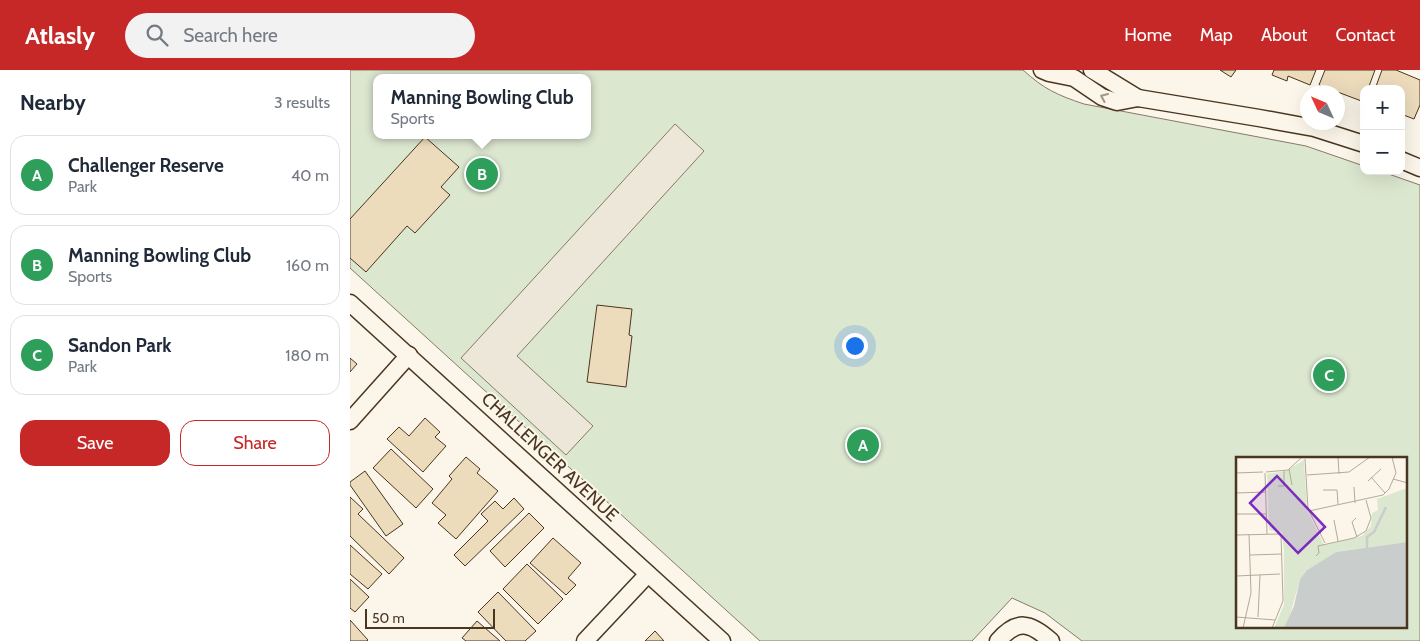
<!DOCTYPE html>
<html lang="en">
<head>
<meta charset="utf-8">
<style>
  :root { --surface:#fff; --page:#f2f2f3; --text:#1f2937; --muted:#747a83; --line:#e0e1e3; --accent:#c62828 }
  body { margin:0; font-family:Cabin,sans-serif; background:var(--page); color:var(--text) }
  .controls { position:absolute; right:15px; top:15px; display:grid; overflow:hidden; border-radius:10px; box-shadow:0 5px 20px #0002 }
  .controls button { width:45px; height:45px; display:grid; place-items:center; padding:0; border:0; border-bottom:1px solid var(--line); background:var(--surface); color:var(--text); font:25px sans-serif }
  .compass { position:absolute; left:950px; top:15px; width:45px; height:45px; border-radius:50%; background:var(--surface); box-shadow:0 5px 20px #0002; rotate:314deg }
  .scale { position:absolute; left:15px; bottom:12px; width:130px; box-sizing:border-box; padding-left:5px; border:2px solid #4a3520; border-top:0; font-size:14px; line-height:18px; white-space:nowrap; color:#4a3520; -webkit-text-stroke:4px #fbf6e9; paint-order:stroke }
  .you { position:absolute; left:504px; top:275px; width:18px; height:18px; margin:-12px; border:4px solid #fff; border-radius:50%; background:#1a73e8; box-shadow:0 0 0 8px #1a73e833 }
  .badge { display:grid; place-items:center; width:32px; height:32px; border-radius:50%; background:var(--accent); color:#fff; font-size:16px; font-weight:700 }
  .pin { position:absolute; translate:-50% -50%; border:2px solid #fff; box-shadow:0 1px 5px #0006 }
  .popup { position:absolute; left:23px; top:4px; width:218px; height:65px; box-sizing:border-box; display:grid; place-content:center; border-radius:10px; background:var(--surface); filter:drop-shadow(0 1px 4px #0005); font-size:16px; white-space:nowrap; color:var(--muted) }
  .popup b { font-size:19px; color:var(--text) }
  .popup::after { content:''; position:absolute; left:50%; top:100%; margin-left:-10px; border:10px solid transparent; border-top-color:var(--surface) }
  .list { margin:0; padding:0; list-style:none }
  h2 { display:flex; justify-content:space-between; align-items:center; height:65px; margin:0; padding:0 20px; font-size:21px }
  h2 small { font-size:16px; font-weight:400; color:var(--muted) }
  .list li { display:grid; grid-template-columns:32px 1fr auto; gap:15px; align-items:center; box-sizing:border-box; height:80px; margin:0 10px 10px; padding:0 10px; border:1px solid var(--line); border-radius:15px }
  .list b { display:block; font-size:19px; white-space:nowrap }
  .list p { margin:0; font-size:16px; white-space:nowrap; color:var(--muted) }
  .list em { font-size:16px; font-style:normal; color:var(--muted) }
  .actions { display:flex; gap:10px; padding:15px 20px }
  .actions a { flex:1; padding:11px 0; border:1px solid var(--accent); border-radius:15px; text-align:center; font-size:18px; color:var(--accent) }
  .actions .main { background:var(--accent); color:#fff }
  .icon { flex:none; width:28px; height:28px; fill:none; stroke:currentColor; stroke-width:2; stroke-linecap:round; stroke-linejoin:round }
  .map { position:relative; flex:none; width:1070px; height:571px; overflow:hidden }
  header { display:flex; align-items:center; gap:30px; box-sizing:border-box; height:70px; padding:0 25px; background:var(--accent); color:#fff }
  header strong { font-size:24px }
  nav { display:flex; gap:28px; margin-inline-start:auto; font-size:18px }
  .search { width:350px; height:45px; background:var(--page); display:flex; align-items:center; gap:12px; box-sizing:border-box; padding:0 18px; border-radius:28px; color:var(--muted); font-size:19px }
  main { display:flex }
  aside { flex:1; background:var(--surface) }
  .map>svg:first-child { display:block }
</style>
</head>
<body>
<header>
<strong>Atlasly</strong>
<div class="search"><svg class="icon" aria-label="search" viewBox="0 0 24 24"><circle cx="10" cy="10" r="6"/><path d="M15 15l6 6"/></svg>Search here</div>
<nav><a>Home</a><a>Map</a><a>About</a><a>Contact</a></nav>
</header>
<main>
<aside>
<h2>Nearby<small>3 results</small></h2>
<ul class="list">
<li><span class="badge" style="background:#2e9e5b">A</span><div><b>Challenger Reserve</b><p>Park</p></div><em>40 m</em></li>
<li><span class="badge" style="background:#2e9e5b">B</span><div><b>Manning Bowling Club</b><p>Sports</p></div><em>160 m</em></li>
<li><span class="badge" style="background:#2e9e5b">C</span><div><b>Sandon Park</b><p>Park</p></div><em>180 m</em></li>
</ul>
<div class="actions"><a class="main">Save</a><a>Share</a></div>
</aside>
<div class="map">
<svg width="1070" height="571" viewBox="0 0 1070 571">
  <rect width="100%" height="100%" fill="#fbf6e9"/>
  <path fill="#dce7d0" stroke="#887966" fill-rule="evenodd" d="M 0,0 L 673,0 C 694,19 707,25 734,34 L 956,76 L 1014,96 L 1014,101 L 1030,101 L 1070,115 L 1070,571 L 732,571 L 695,543 L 662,528 L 622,571 L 410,571 L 0,198 ZM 27,8 L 237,8 L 237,65 L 27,65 ZM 888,388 L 1056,388 L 1056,557 L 888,557 Z"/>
  <polygon fill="#ede7d9" stroke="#887966" points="325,54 354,81 167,286 243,356 216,385 111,288"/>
  <g fill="#ecdcbc" stroke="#4a3520">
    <polygon points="870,0 886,0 881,7"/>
    <polygon points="924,0 966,0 960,15 938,6 937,11 922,5"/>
    <polygon points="975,0 1025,0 1018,19 1014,19 1014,32 969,15"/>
    <polygon points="1032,0 1046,0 1070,10 1070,35 1064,49 1051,44 1051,19 1025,19"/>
    <polygon points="75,67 109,97 91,117 100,125 65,163 57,156 16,202 0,188 0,149"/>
    <polygon points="247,235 282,239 279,265 282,266 276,317 237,312"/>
    <polygon points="0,288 7,294 0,302"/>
    <polygon points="75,348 90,362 85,367 96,376 73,402 37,369 49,357 59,366"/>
    <polygon points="41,379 83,419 66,438 23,398"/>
    <polygon points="116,387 130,399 127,403 148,421 106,469 88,453 96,445 82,433 102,409 99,406"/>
    <polygon points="15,401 53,454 36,466 0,415 0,412"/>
    <polygon points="0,427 13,439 8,444 54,488 39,504 0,466"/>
    <polygon points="164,428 174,439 115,496 104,485 138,451 131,444 145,431 153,439"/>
    <polygon points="179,443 194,458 155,497 140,481"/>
    <polygon points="203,468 231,493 218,508 226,515 216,525 180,493"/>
    <polygon points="0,475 32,504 18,519 0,504"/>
    <polygon points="177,494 213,529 188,554 153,519"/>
    <polygon points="0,509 19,527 5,542 0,538"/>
    <polygon points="148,522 186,561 175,571 156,571 128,542"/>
    <polygon points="0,550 18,570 17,571 0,571"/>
    <polygon points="127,551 150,571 116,571 112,568"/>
    <polygon points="305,561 314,571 295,571"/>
  </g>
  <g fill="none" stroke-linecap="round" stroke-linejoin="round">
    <defs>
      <g id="street">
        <polyline points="692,0 699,3 724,8 752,27 767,32 788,28 909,48 964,58 1014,74"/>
        <polyline points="742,0 788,28"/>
        <polyline points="1051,90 1070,98"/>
        <polyline points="0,233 372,571"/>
        <polyline points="0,351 59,285"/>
        <polyline points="235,571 298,504"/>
        <path d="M 648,571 C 667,549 680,552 701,571"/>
      </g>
    </defs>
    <use href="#street" stroke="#4a3520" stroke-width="19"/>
    <use href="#street" stroke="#fbf6e9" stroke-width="16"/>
  </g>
  <defs><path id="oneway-chevron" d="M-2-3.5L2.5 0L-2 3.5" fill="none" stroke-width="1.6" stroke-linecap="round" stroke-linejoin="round" transform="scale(1.25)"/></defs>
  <use stroke="#a29684" href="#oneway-chevron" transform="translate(754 27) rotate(-156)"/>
  <g text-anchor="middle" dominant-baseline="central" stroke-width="4" stroke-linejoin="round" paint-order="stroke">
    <g font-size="18" fill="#4a3520" stroke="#fbf6e9">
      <text transform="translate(200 387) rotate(43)">CHALLENGER AVENUE</text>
    </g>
  </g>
  <g transform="translate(886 387)">
    <rect width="171" height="171" fill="#fbf6e9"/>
    <path d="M 68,3 L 71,53 L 88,88 L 126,79 L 135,69 L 136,56 L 142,53 L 141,42 L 171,31 L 171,85 L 100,95 L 71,113 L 64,122 L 52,165 L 48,171 L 38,171 L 48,148 L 48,94 L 46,75 L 33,73 L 31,17 L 50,14 Z" fill="#dce7d0"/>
    <path d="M 171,85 L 171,171 L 48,171 L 58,149 L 64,122 L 71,113 L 100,95 Z" fill="#c9cecd"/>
    <path fill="none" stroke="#c9cecd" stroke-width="2.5" d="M 131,91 L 131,80 L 138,75 L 150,50"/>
    <path fill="none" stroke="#b4a999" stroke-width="1" d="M 102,0 L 103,17M 69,2 L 72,52 L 89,86M 53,12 L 56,28M 30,15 L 52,13 L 66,0M 0,16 L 27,15M 29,16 L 31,77M 71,18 L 113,15 L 134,0M 135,20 L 149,36M 157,22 L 172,26M 132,24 L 145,12M 42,29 L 48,29 L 48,14M 118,30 L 119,46M 87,33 L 101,33 L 102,47M 0,36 L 30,35M 73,54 L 147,38 L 153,32 L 160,16 L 156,0M 0,57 L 30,57M 120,61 L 116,65 L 121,80M 98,63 L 102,84M 0,78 L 45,77 L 47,144 L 36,171M 14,98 L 46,97M 80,99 L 83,96 L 82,89 L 118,81 L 130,74 L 135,61 L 130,43M 0,119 L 44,117M 0,160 L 39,163M 22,160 L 24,118M 7,171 L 15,136 L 13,77"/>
    <path fill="#7b2cbf" fill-opacity="0.15" stroke="#7b2cbf" stroke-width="2.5" d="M 41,19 L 89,70 L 62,96 L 14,46 Z"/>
    <rect width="171" height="171" fill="none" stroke="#4a3520" stroke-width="2.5"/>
  </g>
</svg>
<div class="controls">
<button>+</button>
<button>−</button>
</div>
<svg class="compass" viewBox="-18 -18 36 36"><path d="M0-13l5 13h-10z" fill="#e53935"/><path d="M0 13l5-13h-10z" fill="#747a83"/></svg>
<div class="scale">50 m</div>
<div class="you"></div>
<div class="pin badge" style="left:513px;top:375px;background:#2e9e5b">A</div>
<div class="pin badge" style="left:132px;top:104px;background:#2e9e5b">B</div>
<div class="popup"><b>Manning Bowling Club</b>Sports</div>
<div class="pin badge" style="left:979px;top:305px;background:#2e9e5b">C</div>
</div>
</main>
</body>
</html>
